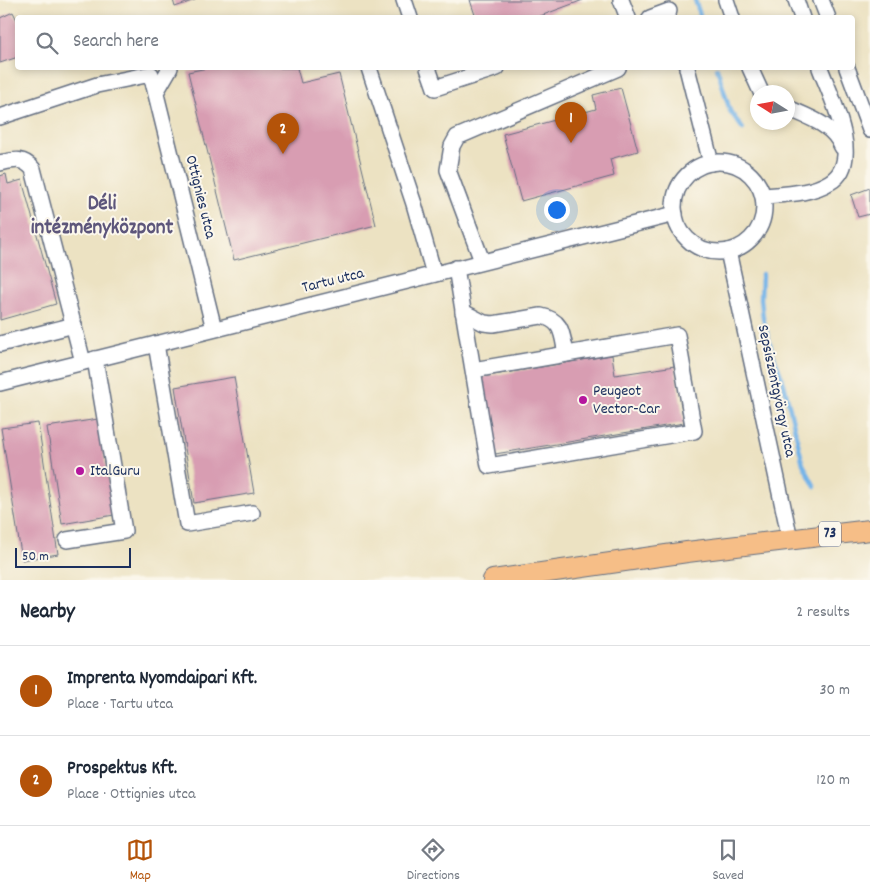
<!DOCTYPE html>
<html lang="en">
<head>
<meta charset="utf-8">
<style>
  :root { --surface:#fff; --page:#f2f2f3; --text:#1f2937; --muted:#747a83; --line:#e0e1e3; --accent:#b45309 }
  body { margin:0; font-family:Dekko,sans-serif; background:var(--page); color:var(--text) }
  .compass { position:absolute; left:750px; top:85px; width:45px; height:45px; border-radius:50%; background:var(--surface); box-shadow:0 2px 8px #0003; rotate:281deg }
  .scale { position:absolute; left:15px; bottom:12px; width:116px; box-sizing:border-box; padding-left:5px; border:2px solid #1b2f5e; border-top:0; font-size:14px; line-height:18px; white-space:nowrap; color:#1b2f5e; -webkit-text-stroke:4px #fbf7ec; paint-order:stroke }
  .you { position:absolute; left:556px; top:209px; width:18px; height:18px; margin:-12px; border:4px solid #fff; border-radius:50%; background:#1a73e8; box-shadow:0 0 0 8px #1a73e833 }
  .badge { display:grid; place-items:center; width:32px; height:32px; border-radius:50%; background:var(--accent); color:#fff; font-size:16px; font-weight:700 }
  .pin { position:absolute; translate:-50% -41px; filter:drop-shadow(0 1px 2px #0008) }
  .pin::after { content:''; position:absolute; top:26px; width:18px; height:15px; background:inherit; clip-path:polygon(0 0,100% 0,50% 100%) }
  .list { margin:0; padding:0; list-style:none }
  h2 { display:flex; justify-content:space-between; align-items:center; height:65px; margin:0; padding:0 20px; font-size:21px }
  h2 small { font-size:16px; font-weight:400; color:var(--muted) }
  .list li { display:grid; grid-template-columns:32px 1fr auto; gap:15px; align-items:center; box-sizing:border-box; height:90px; padding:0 20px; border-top:1px solid var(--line) }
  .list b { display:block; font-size:19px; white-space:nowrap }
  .list p { margin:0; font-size:16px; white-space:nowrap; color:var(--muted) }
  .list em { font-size:16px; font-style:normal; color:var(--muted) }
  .icon { flex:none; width:28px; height:28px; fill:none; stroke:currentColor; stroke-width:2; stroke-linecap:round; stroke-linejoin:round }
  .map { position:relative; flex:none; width:870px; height:580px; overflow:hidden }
  .search { position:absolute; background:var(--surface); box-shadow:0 2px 8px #0003; left:15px; right:15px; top:15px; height:55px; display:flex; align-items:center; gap:12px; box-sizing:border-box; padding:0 18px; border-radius:5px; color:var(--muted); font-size:19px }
  .sheet { height:245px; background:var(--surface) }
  nav { display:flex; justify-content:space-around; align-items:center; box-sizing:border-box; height:70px; border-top:1px solid var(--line); background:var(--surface); font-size:14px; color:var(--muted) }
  nav a { display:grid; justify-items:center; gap:2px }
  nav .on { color:var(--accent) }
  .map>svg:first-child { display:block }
</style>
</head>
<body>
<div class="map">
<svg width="870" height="580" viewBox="0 0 870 580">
  <rect width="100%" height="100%" fill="#fbf7ec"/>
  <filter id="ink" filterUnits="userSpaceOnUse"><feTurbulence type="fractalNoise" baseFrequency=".02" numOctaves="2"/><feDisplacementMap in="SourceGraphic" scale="10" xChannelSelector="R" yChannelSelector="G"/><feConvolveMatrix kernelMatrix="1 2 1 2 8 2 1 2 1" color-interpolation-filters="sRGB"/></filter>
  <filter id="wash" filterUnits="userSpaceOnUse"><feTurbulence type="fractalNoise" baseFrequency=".0096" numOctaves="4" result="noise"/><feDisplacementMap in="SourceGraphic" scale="20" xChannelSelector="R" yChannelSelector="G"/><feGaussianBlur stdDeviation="1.12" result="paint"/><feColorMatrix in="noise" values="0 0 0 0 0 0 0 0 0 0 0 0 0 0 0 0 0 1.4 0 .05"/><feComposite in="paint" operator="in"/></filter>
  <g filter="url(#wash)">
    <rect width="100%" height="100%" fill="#ece2c2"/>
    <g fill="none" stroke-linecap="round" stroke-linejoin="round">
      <g stroke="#74b4e8" stroke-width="4.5">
        <polyline points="695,0 701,18"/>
        <polyline points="717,68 730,111 743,129"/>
        <polyline points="762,274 761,299 763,318 772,351 784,384 803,464 815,487"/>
      </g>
    </g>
    <g id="blocks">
      <g fill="#d89db2">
        <polygon points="173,0 195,0 175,7"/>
        <polygon points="470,0 583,0 535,18 476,18"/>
        <polygon points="13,12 18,22 18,57 0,63 0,18"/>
        <polygon points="207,68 297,68 301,83 339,74 376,225 234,260 188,72"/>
        <polygon points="621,88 638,151 610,159 614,176 521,201 503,134 596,109 593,95"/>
        <polygon points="6,174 8,184 22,180 56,304 0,320 0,176"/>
        <polygon points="870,188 870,214 858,217 851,195"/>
        <polygon points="612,355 615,375 675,366 684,423 495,454 482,377"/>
        <polygon points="234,377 254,493 194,503 175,387"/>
        <polygon points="98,419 114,515 62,524 47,427"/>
        <polygon points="38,423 58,554 22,560 1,428"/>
      </g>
    </g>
  </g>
  <g filter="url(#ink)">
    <use href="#blocks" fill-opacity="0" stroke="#646e81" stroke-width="1"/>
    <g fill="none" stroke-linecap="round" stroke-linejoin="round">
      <defs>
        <g id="minor">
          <polyline points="404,0 410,18"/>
          <polyline points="621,0 628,18"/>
          <polyline points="726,0 732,18"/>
          <polyline points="796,0 802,18"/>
          <polyline points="821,0 828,18"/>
          <polyline points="650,18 669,11"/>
          <polyline points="369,68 414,204 434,274"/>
          <polyline points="428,68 435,88 497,68"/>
          <polyline points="687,68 711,163"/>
          <polyline points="750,68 761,92"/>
          <polyline points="847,68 870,130"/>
          <polyline points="156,92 170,68"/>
          <path d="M 788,108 C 808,117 834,125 842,147"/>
          <polyline points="0,117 97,85 151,74 214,329"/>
          <circle cx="719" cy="207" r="45"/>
          <path d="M 0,163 C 14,160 23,157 33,169 L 83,362"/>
          <path d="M 763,196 C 785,194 811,194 830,182 C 865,162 830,95 820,68"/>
          <polyline points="728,251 790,539"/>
          <polyline points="482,261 448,170 452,146 457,137 618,68"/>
          <polyline points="456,268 489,466 694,431 677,335 473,370"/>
          <path d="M 463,312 L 484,323 L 493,324 L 541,316 C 563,320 562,335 566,354"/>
          <polyline points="0,344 74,325"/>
          <polyline points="156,344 187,524 252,513"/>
          <polyline points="0,383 675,214"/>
          <polyline points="67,540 124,531 95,359"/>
        </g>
        <polyline id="major" points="493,580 687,552 870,530"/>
      </defs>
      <use href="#minor" stroke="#646e81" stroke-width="18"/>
      <use href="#major" stroke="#646e81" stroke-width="22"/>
      <use href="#minor" stroke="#fff" stroke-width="15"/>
      <use href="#major" stroke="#f6be87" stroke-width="20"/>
    </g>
  </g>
  <g fill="#b5179e" stroke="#fbf7ec" stroke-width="2">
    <circle cx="583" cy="400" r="5"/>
    <circle cx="80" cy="471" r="5"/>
  </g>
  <g text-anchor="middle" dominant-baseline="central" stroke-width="4" stroke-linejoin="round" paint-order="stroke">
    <rect fill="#fbf7ec" stroke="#5e6b89" stroke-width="1" x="819" y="521.5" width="22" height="25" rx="4"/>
    <g font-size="15" font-weight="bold" fill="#1b2f5e">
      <text x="830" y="534">73</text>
    </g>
    <g font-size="16" fill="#1b2f5e" stroke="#fbf7ec">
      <text transform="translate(200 197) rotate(76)">Ottignies utca</text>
      <text transform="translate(333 281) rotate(-14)">Tartu utca</text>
      <text transform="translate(776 391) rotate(78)">Sepsiszentgyörgy utca</text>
    </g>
    <g font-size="16" fill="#1b2f5e" stroke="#fbf7ec" text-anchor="start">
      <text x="593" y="391">Peugeot<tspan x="593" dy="18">Vector-Car</tspan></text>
      <text x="90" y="471">ItalGuru</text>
    </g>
    <g font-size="21" font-weight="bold" fill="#5d567b" stroke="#fbf7ec">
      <text x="102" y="205">Déli<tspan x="102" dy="24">intézményközpont</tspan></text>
    </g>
  </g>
</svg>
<svg class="compass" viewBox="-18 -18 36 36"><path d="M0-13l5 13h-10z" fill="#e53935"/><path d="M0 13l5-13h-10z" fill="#747a83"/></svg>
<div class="scale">50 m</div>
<div class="you"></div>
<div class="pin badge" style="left:571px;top:143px">1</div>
<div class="pin badge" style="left:283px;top:154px">2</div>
<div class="search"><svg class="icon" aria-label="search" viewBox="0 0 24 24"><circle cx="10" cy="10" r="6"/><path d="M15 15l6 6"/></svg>Search here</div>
</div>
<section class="sheet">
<h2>Nearby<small>2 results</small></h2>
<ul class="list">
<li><span class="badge">1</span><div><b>Imprenta Nyomdaipari Kft.</b><p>Place · Tartu utca</p></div><em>30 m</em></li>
<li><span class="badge">2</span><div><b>Prospektus Kft.</b><p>Place · Ottignies utca</p></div><em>120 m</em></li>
</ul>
</section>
<nav>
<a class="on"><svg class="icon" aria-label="map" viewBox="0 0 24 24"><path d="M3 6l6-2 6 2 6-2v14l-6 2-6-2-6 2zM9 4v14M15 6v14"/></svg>Map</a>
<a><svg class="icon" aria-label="directions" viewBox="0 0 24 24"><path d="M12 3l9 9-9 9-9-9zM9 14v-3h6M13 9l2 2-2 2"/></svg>Directions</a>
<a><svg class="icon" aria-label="saved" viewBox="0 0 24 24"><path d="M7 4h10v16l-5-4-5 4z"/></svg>Saved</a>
</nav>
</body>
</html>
